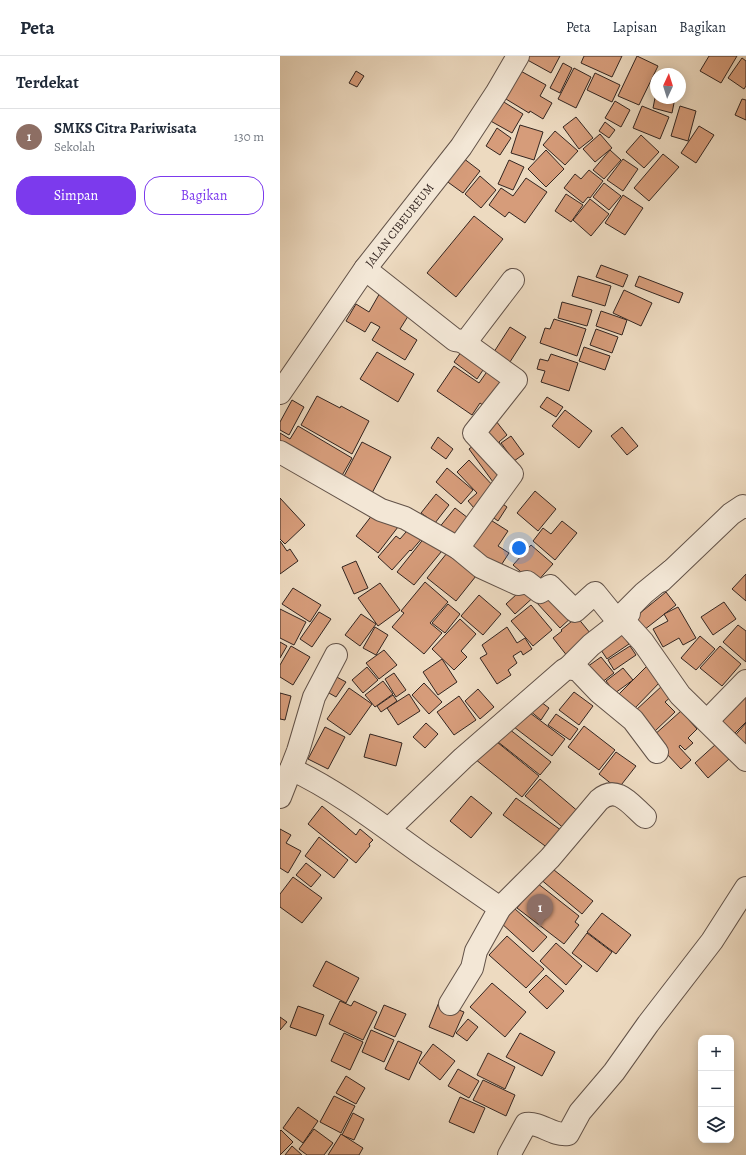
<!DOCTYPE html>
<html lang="id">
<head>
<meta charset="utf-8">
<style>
  :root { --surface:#fff; --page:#f6f6f7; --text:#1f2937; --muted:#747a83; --line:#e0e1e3; --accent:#7c3aed }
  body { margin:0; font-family:Alegreya,serif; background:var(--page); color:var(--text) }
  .controls { position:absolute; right:12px; bottom:12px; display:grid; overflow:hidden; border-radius:8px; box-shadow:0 2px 10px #0003 }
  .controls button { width:36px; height:36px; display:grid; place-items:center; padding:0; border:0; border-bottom:1px solid var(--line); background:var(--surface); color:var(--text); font:20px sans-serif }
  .compass { position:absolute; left:370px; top:12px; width:36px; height:36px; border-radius:50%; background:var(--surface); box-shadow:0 2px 10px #0003; rotate:4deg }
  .you { position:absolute; left:239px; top:492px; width:14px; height:14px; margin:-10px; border:3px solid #fff; border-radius:50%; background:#1a73e8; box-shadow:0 0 0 6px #1a73e833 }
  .badge { display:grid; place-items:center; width:26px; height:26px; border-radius:50%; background:var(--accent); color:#fff; font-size:13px; font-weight:700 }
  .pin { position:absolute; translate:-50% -33px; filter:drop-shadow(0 1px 2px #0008) }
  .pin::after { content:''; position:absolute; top:21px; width:14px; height:12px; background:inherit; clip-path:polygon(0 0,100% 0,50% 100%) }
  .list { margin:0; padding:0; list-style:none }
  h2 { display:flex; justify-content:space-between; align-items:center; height:52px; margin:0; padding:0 16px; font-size:17px }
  h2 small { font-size:13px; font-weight:400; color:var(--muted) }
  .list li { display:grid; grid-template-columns:26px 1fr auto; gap:12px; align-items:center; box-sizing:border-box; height:56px; padding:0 16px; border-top:1px solid var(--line) }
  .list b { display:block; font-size:15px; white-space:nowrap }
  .list p { margin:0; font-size:13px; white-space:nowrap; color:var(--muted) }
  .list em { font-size:13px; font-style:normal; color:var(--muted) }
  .actions { display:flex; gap:8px; padding:12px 16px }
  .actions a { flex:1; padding:9px 0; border:1px solid var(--accent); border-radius:16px; text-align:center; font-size:14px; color:var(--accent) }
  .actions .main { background:var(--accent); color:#fff }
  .icon { flex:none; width:22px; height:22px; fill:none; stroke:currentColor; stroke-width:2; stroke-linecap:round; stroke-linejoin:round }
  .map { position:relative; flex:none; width:466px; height:1099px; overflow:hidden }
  header { display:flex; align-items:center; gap:24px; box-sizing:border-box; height:56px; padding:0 20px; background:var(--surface); border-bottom:1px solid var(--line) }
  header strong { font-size:19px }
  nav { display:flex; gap:22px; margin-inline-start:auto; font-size:14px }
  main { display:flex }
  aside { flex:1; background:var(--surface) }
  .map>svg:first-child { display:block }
</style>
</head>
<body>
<header>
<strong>Peta</strong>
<nav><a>Peta</a><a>Lapisan</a><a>Bagikan</a></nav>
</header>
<main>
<aside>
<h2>Terdekat<small></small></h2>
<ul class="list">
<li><span class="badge" style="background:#8d6e63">1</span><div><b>SMKS Citra Pariwisata</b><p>Sekolah</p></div><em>130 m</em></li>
</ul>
<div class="actions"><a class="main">Simpan</a><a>Bagikan</a></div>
</aside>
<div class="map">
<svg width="466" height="1099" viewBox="0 0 466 1099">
  <rect width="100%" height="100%" fill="#eddac0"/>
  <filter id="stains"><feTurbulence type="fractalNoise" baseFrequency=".005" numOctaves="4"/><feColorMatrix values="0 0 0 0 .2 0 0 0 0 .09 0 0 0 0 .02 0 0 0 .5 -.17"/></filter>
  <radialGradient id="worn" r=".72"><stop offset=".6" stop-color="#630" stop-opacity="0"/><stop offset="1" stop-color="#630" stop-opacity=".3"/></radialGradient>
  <g fill="#d69c7a" stroke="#332520">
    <polygon points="242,0 280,0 271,17 242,1"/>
    <polygon points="304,0 342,0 332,21 301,7"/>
    <polygon points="357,0 378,10 359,49 338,40"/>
    <polygon points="429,0 457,0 441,27 420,15"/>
    <polygon points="462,2 466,5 466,30 464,33 448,22"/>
    <polygon points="283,7 292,12 280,37 270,32"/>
    <polygon points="294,12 311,21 296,52 278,43"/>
    <polygon points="237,13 266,29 260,40 272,47 263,63 250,55 249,57 221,40"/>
    <polygon points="76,15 84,20 77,31 69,27"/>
    <polygon points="315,17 340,29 332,46 307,34"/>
    <polygon points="376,37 376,42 395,42 392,57 373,52"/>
    <polygon points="219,43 243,58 232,77 207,63"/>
    <polygon points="462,43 466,44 466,64 455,59"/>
    <polygon points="335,45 350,54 341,71 325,62"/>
    <polygon points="362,50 389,61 380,83 353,72"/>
    <polygon points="400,50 416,55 408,85 391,80"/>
    <polygon points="296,61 313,82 299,93 283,71"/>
    <polygon points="325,66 335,74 329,82 319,75"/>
    <polygon points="240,69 263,76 254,104 231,97"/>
    <polygon points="419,70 434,79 416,107 401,97"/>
    <polygon points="217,72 231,82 220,99 206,90"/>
    <polygon points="275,75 298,95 285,109 263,89"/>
    <polygon points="320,78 332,92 315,106 303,93"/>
    <polygon points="361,79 379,96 364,112 346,96"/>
    <polygon points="266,94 284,113 266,131 248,113"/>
    <polygon points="330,94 341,104 324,123 313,114"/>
    <polygon points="383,98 399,111 369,145 354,132"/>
    <polygon points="183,102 200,115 183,137 165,124"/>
    <polygon points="343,103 358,113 343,135 327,124"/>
    <polygon points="229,104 244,111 233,134 218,128"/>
    <polygon points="309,114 323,125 310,142 308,141 303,147 284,132 295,118 301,123"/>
    <polygon points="200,120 216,134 201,152 185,138"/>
    <polygon points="246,122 267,136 245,167 229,156 225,161 209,149 221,132 233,140"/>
    <polygon points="324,127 341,140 329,154 313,141"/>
    <polygon points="286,138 303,149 291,166 275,155"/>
    <polygon points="343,139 363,152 345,179 325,167"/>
    <polygon points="310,143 329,158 311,180 293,164"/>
    <polygon points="194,160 223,183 176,241 147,217"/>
    <polygon points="321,209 348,219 343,231 316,221"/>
    <polygon points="298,220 331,230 325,250 292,240"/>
    <polygon points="359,220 403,237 399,247 355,230"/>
    <polygon points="344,234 372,247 361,270 333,257"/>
    <polygon points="101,235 132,254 120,273 137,284 125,304 92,284 100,271 91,266 85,276 66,265 76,248 89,256"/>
    <polygon points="282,246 312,254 307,270 278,262"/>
    <polygon points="321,255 347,264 342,279 316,270"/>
    <polygon points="274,263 306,273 297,300 260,287 265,272 270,273"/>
    <polygon points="230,271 246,281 228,309 212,299"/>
    <polygon points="316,273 338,281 332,297 310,289"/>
    <polygon points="304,291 330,300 325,314 299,305"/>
    <polygon points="184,292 207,308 197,323 174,306"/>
    <polygon points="97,296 134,318 118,346 80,323"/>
    <polygon points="271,298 298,307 289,335 261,326 265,315 257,313 260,303 268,305"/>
    <polygon points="213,307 231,320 208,353 200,347 192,359 157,335 174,310 199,327"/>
    <polygon points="37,340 60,352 61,350 89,365 72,398 21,369"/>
    <polygon points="267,341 283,351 276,361 260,351"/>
    <polygon points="12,344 24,351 9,379 0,374 0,366"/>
    <polygon points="285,354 312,375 299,392 272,370"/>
    <polygon points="209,356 227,379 219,386 221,389 210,398 196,381"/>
    <polygon points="18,370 72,402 60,423 0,389 0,377 10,383"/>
    <polygon points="342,371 358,390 347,399 331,380"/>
    <polygon points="231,380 244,398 234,405 221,387"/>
    <polygon points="158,381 173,393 166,403 151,392"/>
    <polygon points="82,386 111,401 91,439 62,424"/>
    <polygon points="198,386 222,419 213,426 189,393"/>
    <polygon points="189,404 215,432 194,452 188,445 197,437 177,416"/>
    <polygon points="167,412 193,434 181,448 156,426"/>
    <polygon points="255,435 276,453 258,475 237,457"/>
    <polygon points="156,438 169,449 155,467 141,457"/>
    <polygon points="210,439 227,451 218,465 200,452"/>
    <polygon points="0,442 25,469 5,488 0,483"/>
    <polygon points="175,452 192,465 174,486 158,473"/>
    <polygon points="96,454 118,471 98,497 76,480"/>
    <polygon points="209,463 228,475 218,490 229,497 218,514 184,491"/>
    <polygon points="282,465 297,477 275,504 253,485 263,472 271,478"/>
    <polygon points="132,469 144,480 131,495 130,494 112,514 98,501 116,480 120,483"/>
    <polygon points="149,476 166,490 134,529 117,516"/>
    <polygon points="0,485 7,495 10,493 18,505 0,518"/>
    <polygon points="251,489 273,508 255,528 233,509"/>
    <polygon points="171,492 200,515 176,545 147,522"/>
    <polygon points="76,505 88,532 74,538 62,511"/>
    <polygon points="466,518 466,545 452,533"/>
    <polygon points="145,526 168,546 150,567 162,577 144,598 112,571 124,557 121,555"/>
    <polygon points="100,527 120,554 98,570 78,542"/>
    <polygon points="248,528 257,538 235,558 226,548"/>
    <polygon points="13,532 41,549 30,566 2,548"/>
    <polygon points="270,533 294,559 280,572 256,546"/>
    <polygon points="386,536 396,549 364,574 354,562"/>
    <polygon points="199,539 221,558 203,579 181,560"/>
    <polygon points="444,546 456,563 433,579 421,561"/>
    <polygon points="168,548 180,558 165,577 152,567"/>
    <polygon points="251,549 272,574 253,590 231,565"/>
    <polygon points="398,551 416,582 403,589 399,582 383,591 373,573 388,565 384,558"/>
    <polygon points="0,553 26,566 14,589 0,582"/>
    <polygon points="39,556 51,563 32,591 20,583"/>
    <polygon points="81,558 96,568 80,590 65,579"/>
    <polygon points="297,561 315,583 288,601 273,582 282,575 281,574"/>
    <polygon points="180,563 196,578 181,595 187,601 174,614 152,593"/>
    <polygon points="458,569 466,575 466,606 443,586"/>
    <polygon points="95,571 108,579 96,599 83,592"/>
    <polygon points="227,571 237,587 245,582 252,593 243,599 241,595 233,600 237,607 228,614 231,619 217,628 200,602 207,598 202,589"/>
    <polygon points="339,574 349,588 327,603 317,588"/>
    <polygon points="420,580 435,593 416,614 401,602"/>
    <polygon points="0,586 7,590 0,602"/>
    <polygon points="11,590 30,601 13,629 0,621 0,609"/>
    <polygon points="350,590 356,599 334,614 328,604"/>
    <polygon points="440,590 461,608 442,630 420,612"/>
    <polygon points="104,594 117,609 99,623 86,607"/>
    <polygon points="321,601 334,617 317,630 304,613"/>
    <polygon points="162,603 177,626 158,639 143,616"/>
    <polygon points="367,610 382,624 354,653 339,638"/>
    <polygon points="87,611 98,624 83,637 72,624"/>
    <polygon points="343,612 353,624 335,637 326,625"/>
    <polygon points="114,617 126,634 116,641 105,623"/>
    <polygon points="51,618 66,626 56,641 42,633"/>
    <polygon points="103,625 113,638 95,651 85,639"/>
    <polygon points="144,627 162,646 149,658 132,639"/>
    <polygon points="383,629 393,639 385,646 395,656 375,675 355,655"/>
    <polygon points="69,632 92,648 70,679 47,663"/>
    <polygon points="198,633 214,651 200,663 185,645"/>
    <polygon points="459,635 466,642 466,666 449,683 430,664"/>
    <polygon points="294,636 313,650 299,669 279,654"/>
    <polygon points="0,637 11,640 5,664 0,663"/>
    <polygon points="129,638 140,655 118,669 107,652"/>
    <polygon points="113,639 117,645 101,656 97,650"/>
    <polygon points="179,640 196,664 174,679 157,656"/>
    <polygon points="257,643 269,652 261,664 249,654"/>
    <polygon points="246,654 285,683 272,700 234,671"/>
    <polygon points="401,655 417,673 408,682 413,687 405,694 400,689 399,691 411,704 401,713 385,696 373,680"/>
    <polygon points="276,658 298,673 290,684 268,669"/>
    <polygon points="146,667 158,678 145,692 133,681"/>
    <polygon points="466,667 466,698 451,684"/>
    <polygon points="224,669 271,706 260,719 213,682"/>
    <polygon points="304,670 335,694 319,714 288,691"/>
    <polygon points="45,671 65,681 48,713 28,703"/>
    <polygon points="90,678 122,687 116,710 84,701"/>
    <polygon points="212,682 259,720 242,741 195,703"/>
    <polygon points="436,688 449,703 428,722 415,707"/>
    <polygon points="336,696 356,710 338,733 319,718"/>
    <polygon points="260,723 300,757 286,774 245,740"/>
    <polygon points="191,740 212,757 191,782 170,765"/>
    <polygon points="236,742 285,777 272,795 223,759"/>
    <polygon points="42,750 76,779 80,773 93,784 89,788 90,790 76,807 28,768"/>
    <polygon points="0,773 11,779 6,787 21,795 8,817 0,812"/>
    <polygon points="39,781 68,804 54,822 25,800"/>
    <polygon points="26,807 41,819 31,831 16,819"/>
    <polygon points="269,810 313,845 302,858 259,822"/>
    <polygon points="13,821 42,842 22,867 0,851 0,838"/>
    <polygon points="257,827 299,860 295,866 299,869 284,888 237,852"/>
    <polygon points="235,853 267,881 253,896 221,867"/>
    <polygon points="322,857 351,879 336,898 307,876"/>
    <polygon points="307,877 332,896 317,916 292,897"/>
    <polygon points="227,880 264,913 246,932 209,899"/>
    <polygon points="276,887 302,910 286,929 260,905"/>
    <polygon points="46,905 79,922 66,947 33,930"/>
    <polygon points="266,919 284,935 267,953 249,936"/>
    <polygon points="212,927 246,956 225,981 190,951"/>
    <polygon points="60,945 71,950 74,945 97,956 83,984 49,968"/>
    <polygon points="159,946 184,956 173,981 149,971"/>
    <polygon points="104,949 126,958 115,981 94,972"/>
    <polygon points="18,950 44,959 36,980 10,971"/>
    <polygon points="0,961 7,966 0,974"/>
    <polygon points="188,963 198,971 187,985 176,977"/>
    <polygon points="91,974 114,984 104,1006 82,996"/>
    <polygon points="64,977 83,986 70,1014 51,1005"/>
    <polygon points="240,977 275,996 262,1020 226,1001"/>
    <polygon points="118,985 142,996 129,1024 105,1013"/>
    <polygon points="153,988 175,1005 160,1024 139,1007"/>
    <polygon points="208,997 235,1011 225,1033 197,1019"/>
    <polygon points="178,1013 199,1025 189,1042 168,1030"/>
    <polygon points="66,1020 85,1032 76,1048 56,1037"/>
    <polygon points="203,1024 235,1039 226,1060 193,1044"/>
    <polygon points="54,1040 75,1050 61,1077 40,1066"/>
    <polygon points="180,1041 205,1052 194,1077 169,1066"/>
    <polygon points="18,1051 38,1065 23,1087 3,1072"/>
    <polygon points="73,1057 84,1063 74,1084 62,1079"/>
    <polygon points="34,1073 53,1087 44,1099 27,1099 19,1093"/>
    <polygon points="1,1074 13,1086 0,1099 0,1075"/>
    <polygon points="61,1078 83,1092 79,1099 48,1099"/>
    <polygon points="12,1090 22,1099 5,1099"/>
  </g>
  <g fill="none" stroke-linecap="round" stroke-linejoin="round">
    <defs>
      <g id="minor">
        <polyline points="85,213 175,284 182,285 188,283 233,224"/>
        <path id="s1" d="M 0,337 L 85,213 L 181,91 L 217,36 L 238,0"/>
        <polyline points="0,396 101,454 125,462 178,492 201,511 238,528 247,526 260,536 270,530 295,555 315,537 337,564 364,537 391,515"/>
        <polyline points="178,492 232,418 194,377 236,324 182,285"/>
        <polyline points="381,525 451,458 463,450 466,451"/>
        <polyline points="343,564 363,586 400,639 466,704"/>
        <polyline points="288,612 311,589 343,564 349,557"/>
        <polyline points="427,665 466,625"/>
        <polyline points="11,713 18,695 34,641 56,599"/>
        <path d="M 0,741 L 11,713 C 58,735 100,768 142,798 C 168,816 194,834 220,852"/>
        <polyline points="109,773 183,702 284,614 288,612 298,614 319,636 353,664 377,696"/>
        <path d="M 170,948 L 192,912 L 196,895 L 220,852 L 270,802 L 319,744 C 337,728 351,749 365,761"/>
        <path d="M 229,1099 L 246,1068 C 261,1066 272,1080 288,1078 L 300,1056 L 334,1016 L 368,968 L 432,885 L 466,832"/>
      </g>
    </defs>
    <use href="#minor" stroke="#625248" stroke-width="24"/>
    <use href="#minor" stroke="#f3e7d6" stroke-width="22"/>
  </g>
  <g text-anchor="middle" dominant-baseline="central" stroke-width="3" stroke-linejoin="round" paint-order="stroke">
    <g font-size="12" fill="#332520" stroke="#f3e7d6">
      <text stroke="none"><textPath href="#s1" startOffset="206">JALAN CIBEUREUM</textPath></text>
    </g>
  </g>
  <rect width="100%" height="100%" filter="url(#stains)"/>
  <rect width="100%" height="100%" fill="url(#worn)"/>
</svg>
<div class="controls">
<button>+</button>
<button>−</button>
<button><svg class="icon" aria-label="layers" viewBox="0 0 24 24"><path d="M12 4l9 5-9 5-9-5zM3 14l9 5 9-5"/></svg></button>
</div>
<svg class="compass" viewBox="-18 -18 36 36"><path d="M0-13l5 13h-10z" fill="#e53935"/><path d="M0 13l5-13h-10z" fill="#747a83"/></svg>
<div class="you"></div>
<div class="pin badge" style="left:260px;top:871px;background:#8d6e63">1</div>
</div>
</main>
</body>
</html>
